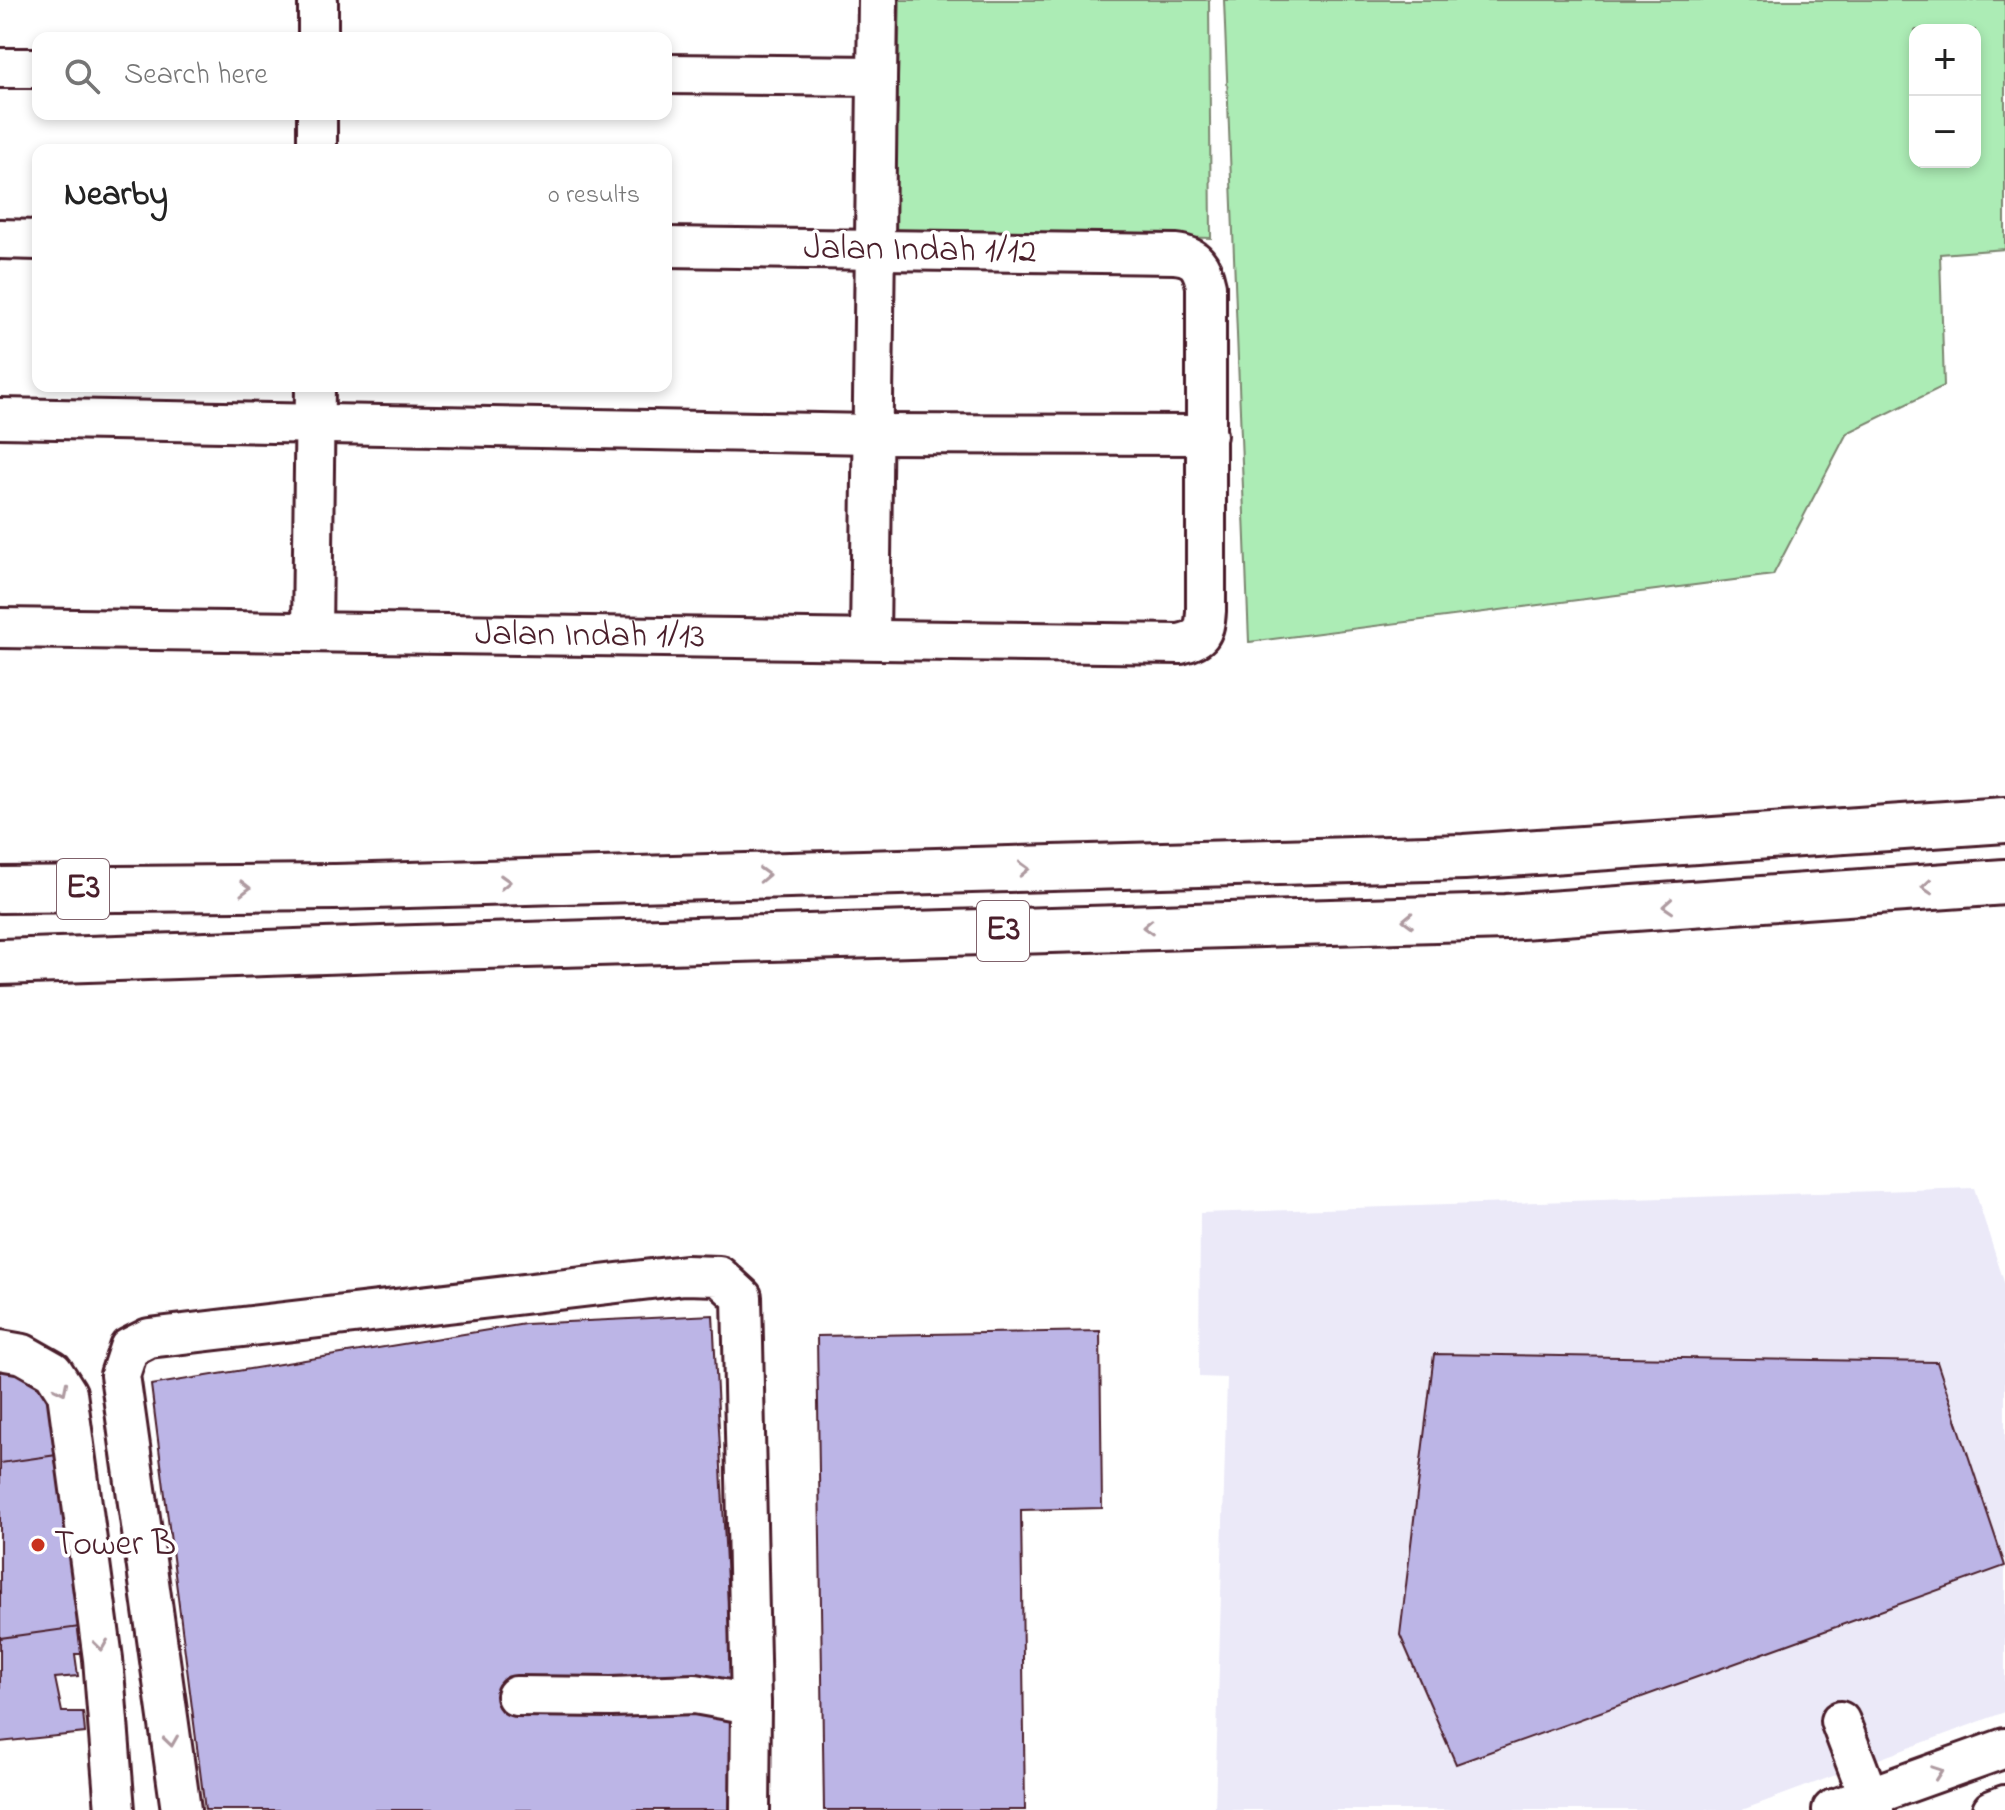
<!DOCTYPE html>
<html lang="en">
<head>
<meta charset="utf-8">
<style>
  :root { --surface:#fff; --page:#f6f6f6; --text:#222; --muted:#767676; --line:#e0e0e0 }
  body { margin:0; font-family:"Indie Flower",sans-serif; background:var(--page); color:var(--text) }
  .controls { position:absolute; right:24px; top:24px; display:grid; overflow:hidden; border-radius:16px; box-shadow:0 4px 12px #0003 }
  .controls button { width:72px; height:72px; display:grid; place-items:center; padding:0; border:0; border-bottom:2px solid var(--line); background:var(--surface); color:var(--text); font:40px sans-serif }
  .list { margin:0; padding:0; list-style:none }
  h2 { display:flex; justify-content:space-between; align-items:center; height:104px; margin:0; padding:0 32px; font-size:34px }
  h2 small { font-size:26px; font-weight:400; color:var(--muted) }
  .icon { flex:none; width:44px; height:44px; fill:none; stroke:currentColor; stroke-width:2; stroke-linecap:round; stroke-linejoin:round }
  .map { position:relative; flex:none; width:2005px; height:1810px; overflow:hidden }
  .search { position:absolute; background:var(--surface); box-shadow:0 4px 12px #0003; left:32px; top:32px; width:640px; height:88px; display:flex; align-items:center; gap:20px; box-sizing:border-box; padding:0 28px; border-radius:16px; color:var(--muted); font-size:30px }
  .panel { position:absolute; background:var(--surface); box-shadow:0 4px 12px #0003; left:32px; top:144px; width:640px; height:248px; border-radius:16px }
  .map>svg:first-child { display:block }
</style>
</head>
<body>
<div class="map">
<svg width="2005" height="1810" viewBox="0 0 2005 1810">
  <rect width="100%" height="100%" fill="#fff"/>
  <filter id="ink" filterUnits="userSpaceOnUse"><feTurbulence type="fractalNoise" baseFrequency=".0125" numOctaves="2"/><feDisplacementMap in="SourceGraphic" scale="16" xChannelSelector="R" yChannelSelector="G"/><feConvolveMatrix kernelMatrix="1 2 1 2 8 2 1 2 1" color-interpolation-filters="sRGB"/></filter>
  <g filter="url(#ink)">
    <polygon fill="#ebe9f8" points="1974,1188 2005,1285 2005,1712 1742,1810 1215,1810 1227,1378 1199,1377 1200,1213"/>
    <g fill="#acecb5" stroke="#7b8670" stroke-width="2" fill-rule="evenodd">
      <polygon points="900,0 1209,0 1211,238 894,230"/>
      <path d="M 1224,0 L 2005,0 L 2005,249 L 1940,254 L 1944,386 L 1847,433 L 1773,575 L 1249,642 ZM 1915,30 L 1975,30 L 1975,162 L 1915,162 Z"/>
    </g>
    <g fill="#bcb5e6" stroke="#4a1f2b" stroke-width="2">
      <polygon points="713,1315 739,1810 205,1810 151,1385 525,1324"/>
      <polygon points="1100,1331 1102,1508 1021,1510 1025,1810 824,1810 817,1336"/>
      <polygon points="1434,1354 1937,1362 2005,1566 1456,1764 1400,1635"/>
      <polygon points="0,1360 6,1360 53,1395 87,1654 75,1654 78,1676 55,1678 62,1712 83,1712 85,1733 0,1742"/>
      <polygon points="64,1454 87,1626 0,1638 0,1463"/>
    </g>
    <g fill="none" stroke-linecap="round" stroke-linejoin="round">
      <defs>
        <g id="minor">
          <polyline points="318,38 318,0"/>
          <polyline points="0,68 38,68"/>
          <polyline points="666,74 877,76"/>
          <polyline points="317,150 317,114"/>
          <polyline points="0,239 38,240"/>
          <polyline points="0,418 872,434 1207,435"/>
          <path id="s1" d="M 0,628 L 1180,644 C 1201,639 1205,633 1206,611 L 1206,286 C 1202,266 1196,256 1175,254 L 666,247"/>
          <polyline points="312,632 315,386"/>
          <polyline points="870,639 878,0"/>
          <polyline points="0,1350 23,1354 53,1371 67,1393 103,1659 115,1810"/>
          <polyline points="516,1696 611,1697 695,1694 751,1704"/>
          <polyline points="1840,1721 1874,1810"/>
          <polyline points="181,1810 120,1375 129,1348 149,1338 685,1275 719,1276 742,1297 751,1704 750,1810"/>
          <polyline points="1832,1810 2005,1748"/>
          <polyline points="1992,1810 2005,1805"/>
        </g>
        <g id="highway">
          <polyline points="0,890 335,887 1464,857 2005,820"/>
          <polyline points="0,962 382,949 1506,917 2005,882"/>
        </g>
      </defs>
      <use href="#minor" stroke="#4a1f2b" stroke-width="44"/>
      <use href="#highway" stroke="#4a1f2b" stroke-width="50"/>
      <use href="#minor" stroke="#fff" stroke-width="38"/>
      <use href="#highway" stroke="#fff" stroke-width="44"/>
    </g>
    <defs><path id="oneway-chevron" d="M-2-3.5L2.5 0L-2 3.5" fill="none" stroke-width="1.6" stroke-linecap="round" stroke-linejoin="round" transform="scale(2)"/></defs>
    <g stroke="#ae9aa0">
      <use href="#oneway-chevron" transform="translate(1024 869) rotate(-2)"/>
      <use href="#oneway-chevron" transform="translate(764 875) rotate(-2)"/>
      <use href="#oneway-chevron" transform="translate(505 882) rotate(-2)"/>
      <use href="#oneway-chevron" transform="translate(1927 887) rotate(176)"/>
      <use href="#oneway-chevron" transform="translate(245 888)"/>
      <use href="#oneway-chevron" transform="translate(1668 906) rotate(176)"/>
      <use href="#oneway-chevron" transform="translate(1408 920) rotate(178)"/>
      <use href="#oneway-chevron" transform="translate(1148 927) rotate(178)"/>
      <use href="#oneway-chevron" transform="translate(62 1389) rotate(64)"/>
      <use href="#oneway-chevron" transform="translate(101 1645) rotate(82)"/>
      <use href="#oneway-chevron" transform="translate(171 1741) rotate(82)"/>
      <use href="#oneway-chevron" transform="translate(1937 1772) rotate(-20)"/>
    </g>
  </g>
  <circle fill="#c8321e" stroke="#fff" stroke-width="3" cx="38" cy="1545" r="8"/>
  <g text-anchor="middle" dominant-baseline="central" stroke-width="7" stroke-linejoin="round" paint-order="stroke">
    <g fill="#fff" stroke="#80626b" stroke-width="2">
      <rect x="57" y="859" width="52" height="60" rx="6"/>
      <rect x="977" y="901" width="52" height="60" rx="6"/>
    </g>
    <g font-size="34" font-weight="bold" fill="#4a1f2b">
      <text x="83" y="889">E3</text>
      <text x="1003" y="931">E3</text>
    </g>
    <g font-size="36" fill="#4a1f2b" stroke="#fff">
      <text transform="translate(920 251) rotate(1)">Jalan Indah 1/12</text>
      <text stroke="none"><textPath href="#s1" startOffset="590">Jalan Indah 1/13</textPath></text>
    </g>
    <g font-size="36" fill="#4a1f2b" stroke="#fff" text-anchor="start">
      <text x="54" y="1545">Tower B</text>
    </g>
  </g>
</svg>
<div class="controls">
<button>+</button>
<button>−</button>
</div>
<div class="search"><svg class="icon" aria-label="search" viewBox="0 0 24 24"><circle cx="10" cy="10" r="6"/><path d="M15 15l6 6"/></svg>Search here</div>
<section class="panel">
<h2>Nearby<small>0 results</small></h2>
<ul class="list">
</ul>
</section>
</div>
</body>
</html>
